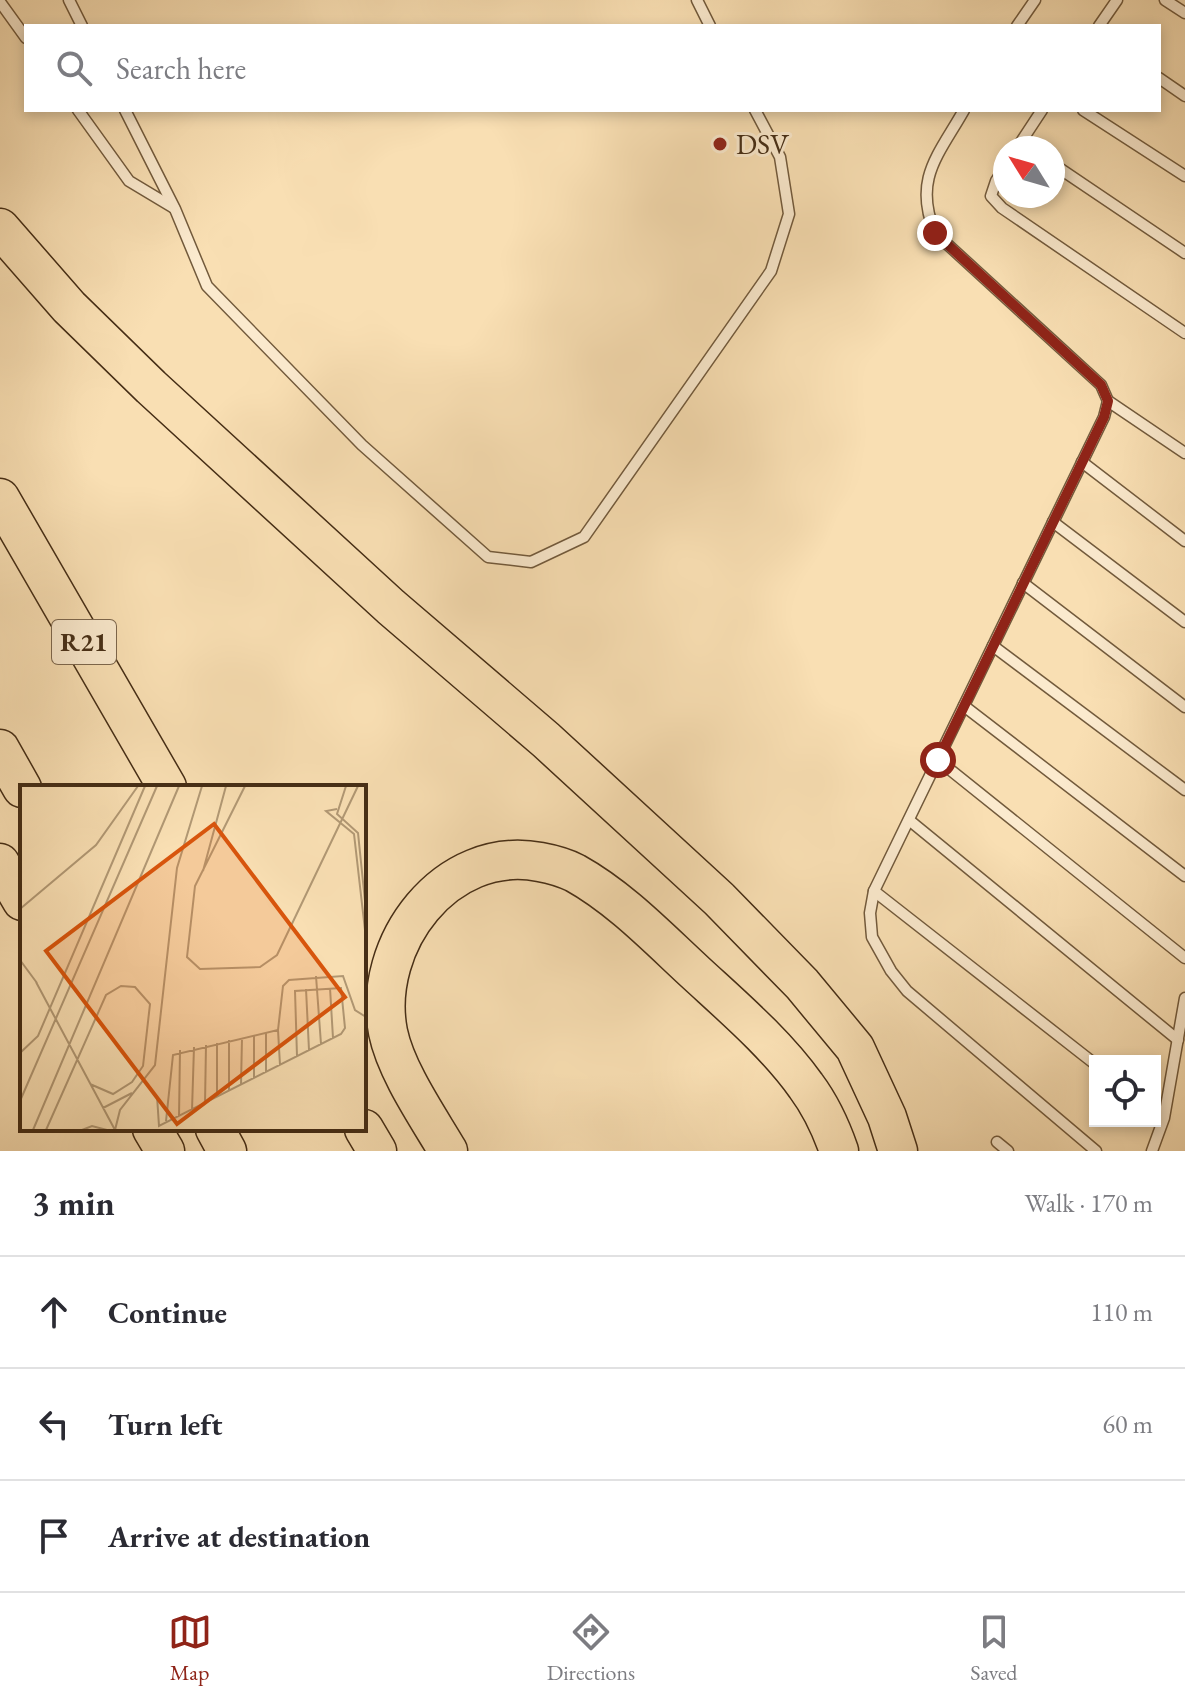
<!DOCTYPE html>
<html lang="en">
<head>
<meta charset="utf-8">
<style>
  :root { --surface:#fff; --page:#f2f2f3; --text:#2b2b33; --muted:#7c7c81; --line:#e1e1e2; --accent:#8f2418 }
  body { margin:0; font-family:"EB Garamond",serif; background:var(--page); color:var(--text) }
  .controls { position:absolute; right:24px; bottom:24px; display:grid; overflow:hidden; border-radius:0px; box-shadow:0 4px 12px #0003 }
  .controls button { width:72px; height:72px; display:grid; place-items:center; padding:0; border:0; border-bottom:2px solid var(--line); background:var(--surface); color:var(--text); font:40px sans-serif }
  .compass { position:absolute; left:993px; top:136px; width:72px; height:72px; border-radius:50%; background:var(--surface); box-shadow:0 4px 12px #0003; rotate:307deg }
  .stop { position:absolute; width:24px; height:24px; margin:-18px; border:6px solid #8f2418; border-radius:50%; background:#fff }
  .stop.end { background:#8f2418; border-color:#fff; box-shadow:0 2px 8px #0008 }
  .list { margin:0; padding:0; list-style:none }
  h2 { display:flex; justify-content:space-between; align-items:center; height:104px; margin:0; padding:0 32px; font-size:34px }
  h2 small { font-size:26px; font-weight:400; color:var(--muted) }
  .list li { display:grid; grid-template-columns:52px 1fr auto; gap:24px; align-items:center; box-sizing:border-box; height:112px; padding:0 32px; border-top:2px solid var(--line) }
  .list b { display:block; font-size:30px; white-space:nowrap }
  .list em { font-size:26px; font-style:normal; color:var(--muted) }
  .icon { flex:none; width:44px; height:44px; fill:none; stroke:currentColor; stroke-width:2; stroke-linecap:round; stroke-linejoin:round }
  .map { position:relative; flex:none; width:1185px; height:1151px; overflow:hidden }
  .search { position:absolute; background:var(--surface); box-shadow:0 4px 12px #0003; left:24px; right:24px; top:24px; height:88px; display:flex; align-items:center; gap:20px; box-sizing:border-box; padding:0 28px; border-radius:0px; color:var(--muted); font-size:30px }
  .sheet { height:440px; background:var(--surface) }
  nav { display:flex; justify-content:space-around; align-items:center; box-sizing:border-box; height:112px; border-top:2px solid var(--line); background:var(--surface); font-size:22px; color:var(--muted) }
  nav a { display:grid; justify-items:center; gap:4px }
  nav .on { color:var(--accent) }
  .map>svg:first-child { display:block }
</style>
</head>
<body>
<div class="map">
<svg width="1185" height="1151" viewBox="0 0 1185 1151">
  <rect width="100%" height="100%" fill="#f9dfb3"/>
  <filter id="stains"><feTurbulence type="fractalNoise" baseFrequency=".0025" numOctaves="4"/><feColorMatrix values="0 0 0 0 .2 0 0 0 0 .09 0 0 0 0 .02 0 0 0 .5 -.17"/></filter>
  <radialGradient id="worn" r=".72"><stop offset=".6" stop-color="#630" stop-opacity="0"/><stop offset="1" stop-color="#630" stop-opacity=".3"/></radialGradient>
  <g fill="none" stroke-linecap="round" stroke-linejoin="round">
    <defs>
      <g id="service">
        <polyline points="69,0 82,26"/>
        <polyline points="697,0 710,26"/>
        <polyline points="1165,0 1185,13"/>
        <polyline points="0,2 26,38"/>
        <polyline points="1017,26 1035,0"/>
        <polyline points="1099,26 1117,0"/>
        <polyline points="1159,78 1185,96"/>
        <polyline points="78,110 129,181 174,208"/>
        <polyline points="125,110 175,209 207,286 362,445 488,557 531,562 584,537 771,271 789,214 780,157 755,110"/>
        <path d="M 964,110 C 938,156 913,179 935,233 L 1101,385 L 1108,401 L 1104,417 L 874,891 L 870,913 L 872,937 L 891,971 L 907,991 L 1096,1151"/>
        <polyline points="1083,110 1185,176"/>
        <polyline points="1017,148 1042,110"/>
        <polyline points="1053,164 1185,253"/>
        <polyline points="1005,167 996,181 991,196 1002,208 1185,333"/>
        <polyline points="1108,401 1185,453"/>
        <polyline points="1082,462 1185,541"/>
        <polyline points="1053,522 1185,622"/>
        <polyline points="1023,583 1185,707"/>
        <polyline points="993,646 1185,790"/>
        <polyline points="964,706 1185,876"/>
        <polyline points="938,760 1185,958"/>
        <polyline points="909,820 1178,1040"/>
        <polyline points="874,891 1095,1064"/>
        <polyline points="997,1142 1008,1151"/>
        <polyline points="1152,1151 1164,1118 1185,998"/>
      </g>
      <g id="motorway">
        <polyline points="0,228 69,307 151,387 391,607 546,740 719,899 802,984 855,1048 887,1117 898,1151"/>
        <polyline points="0,498 167,787"/>
        <polyline points="0,749 22,788"/>
        <polyline points="0,863 22,901"/>
        <polyline points="152,1129 165,1151"/>
        <polyline points="215,1129 227,1151"/>
        <polyline points="364,1129 377,1151"/>
        <path d="M 448,1151 C 428,1117 396,1071 388,1032 C 371,944 446,844 540,862 C 551,864 565,868 575,873 C 620,898 658,938 696,973 C 734,1008 776,1044 806,1086 C 821,1106 831,1128 839,1151"/>
      </g>
    </defs>
    <use href="#service" stroke="#725a3c" stroke-width="13"/>
    <use href="#motorway" stroke="#452d15" stroke-width="41"/>
    <use href="#service" stroke="#fbeace" stroke-width="10"/>
    <use href="#motorway" stroke="#f9dfb3" stroke-width="38"/>
  </g>
  <g fill="none" stroke-linecap="round" stroke-linejoin="round">
    <polyline stroke="#8f2418" stroke-width="10" points="935,233 1101,385 1108,401 1104,417 938,760"/>
  </g>
  <circle fill="#8f2418" stroke="#fbeace" stroke-width="3" cx="720" cy="144" r="8"/>
  <g text-anchor="middle" dominant-baseline="central" stroke-width="6" stroke-linejoin="round" paint-order="stroke">
    <rect fill="#fbeace" stroke="#7c664c" stroke-width="2" x="52" y="620" width="64" height="44" rx="6"/>
    <g font-size="26" font-weight="bold" fill="#452d15">
      <text x="84" y="642">R21</text>
    </g>
    <g font-size="28" fill="#452d15" stroke="#fbeace" text-anchor="start">
      <text x="736" y="144">DSV</text>
    </g>
  </g>
  <g transform="translate(20 785)">
    <rect width="346" height="346" fill="#f9dfb3"/>
    <path fill="none" stroke="#b19874" stroke-width="2" d="M 225,1 L 175,101 L 167,172 L 180,184 L 240,182 L 257,170 L 338,1M 326,1 L 317,29 L 338,48 L 346,126M 317,24 L 306,26 L 334,49 L 346,154M 183,86 L 206,1M 0,124 L 76,60 L 118,1M 0,175 L 17,198M 296,191 L 301,259M 16,197 L 95,345M 310,203 L 313,253M 286,204 L 289,265M 258,245 L 260,280M 234,250 L 234,293M 209,255 L 209,306M 0,268 L 18,251 L 125,1M 246,287 L 246,248M 221,300 L 222,253M 137,311 L 139,341 L 321,249 L 325,243 L 321,203 L 275,206 L 277,271M 197,313 L 197,258M 0,316 L 137,1M 185,319 L 186,260M 83,323 L 112,308M 172,325 L 174,262M 159,332 L 160,265M 146,336 L 153,270 L 258,245 L 263,201 L 269,195 L 323,191 L 335,225 L 346,232M 13,345 L 159,1M 26,345 L 86,210 L 101,201 L 115,202 L 130,219 L 123,281 L 112,297 L 93,309 L 70,299M 62,345 L 72,341 L 87,345M 95,345 L 100,325 L 135,280 L 157,83 L 182,1"/>
    <path fill="#d8550d" fill-opacity="0.15" stroke="#d8550d" stroke-width="4" d="M 194,39 L 325,212 L 157,339 L 26,166 Z"/>
    <rect width="346" height="346" fill="none" stroke="#452d15" stroke-width="4"/>
  </g>
  <rect width="100%" height="100%" filter="url(#stains)"/>
  <rect width="100%" height="100%" fill="url(#worn)"/>
</svg>
<div class="controls">
<button><svg class="icon" aria-label="locate" viewBox="0 0 24 24"><circle cx="12" cy="12" r="6"/><path d="M12 2v4M12 18v4M2 12h4M18 12h4"/></svg></button>
</div>
<svg class="compass" viewBox="-18 -18 36 36"><path d="M0-13l5 13h-10z" fill="#e53935"/><path d="M0 13l5-13h-10z" fill="#7c7c81"/></svg>
<div class="stop" style="left:938px;top:760px"></div>
<div class="stop end" style="left:935px;top:233px"></div>
<div class="search"><svg class="icon" aria-label="search" viewBox="0 0 24 24"><circle cx="10" cy="10" r="6"/><path d="M15 15l6 6"/></svg>Search here</div>
</div>
<section class="sheet">
<h2>3 min<small>Walk · 170 m</small></h2>
<ul class="list">
<li><svg class="icon" aria-label="ahead" viewBox="0 0 24 24"><path d="M12 20V5M6 11l6-6 6 6"/></svg><div><b>Continue</b></div><em>110 m</em></li>
<li><svg class="icon" aria-label="left" viewBox="0 0 24 24"><path d="M17 20v-9H6M10 6l-5 5 5 5"/></svg><div><b>Turn left</b></div><em>60 m</em></li>
<li><svg class="icon" aria-label="arrive" viewBox="0 0 24 24"><path d="M6 21V4h12l-3 4 3 4H6"/></svg><div><b>Arrive at destination</b></div></li>
</ul>
</section>
<nav>
<a class="on"><svg class="icon" aria-label="map" viewBox="0 0 24 24"><path d="M3 6l6-2 6 2 6-2v14l-6 2-6-2-6 2zM9 4v14M15 6v14"/></svg>Map</a>
<a><svg class="icon" aria-label="directions" viewBox="0 0 24 24"><path d="M12 3l9 9-9 9-9-9zM9 14v-3h6M13 9l2 2-2 2"/></svg>Directions</a>
<a><svg class="icon" aria-label="saved" viewBox="0 0 24 24"><path d="M7 4h10v16l-5-4-5 4z"/></svg>Saved</a>
</nav>
</body>
</html>
